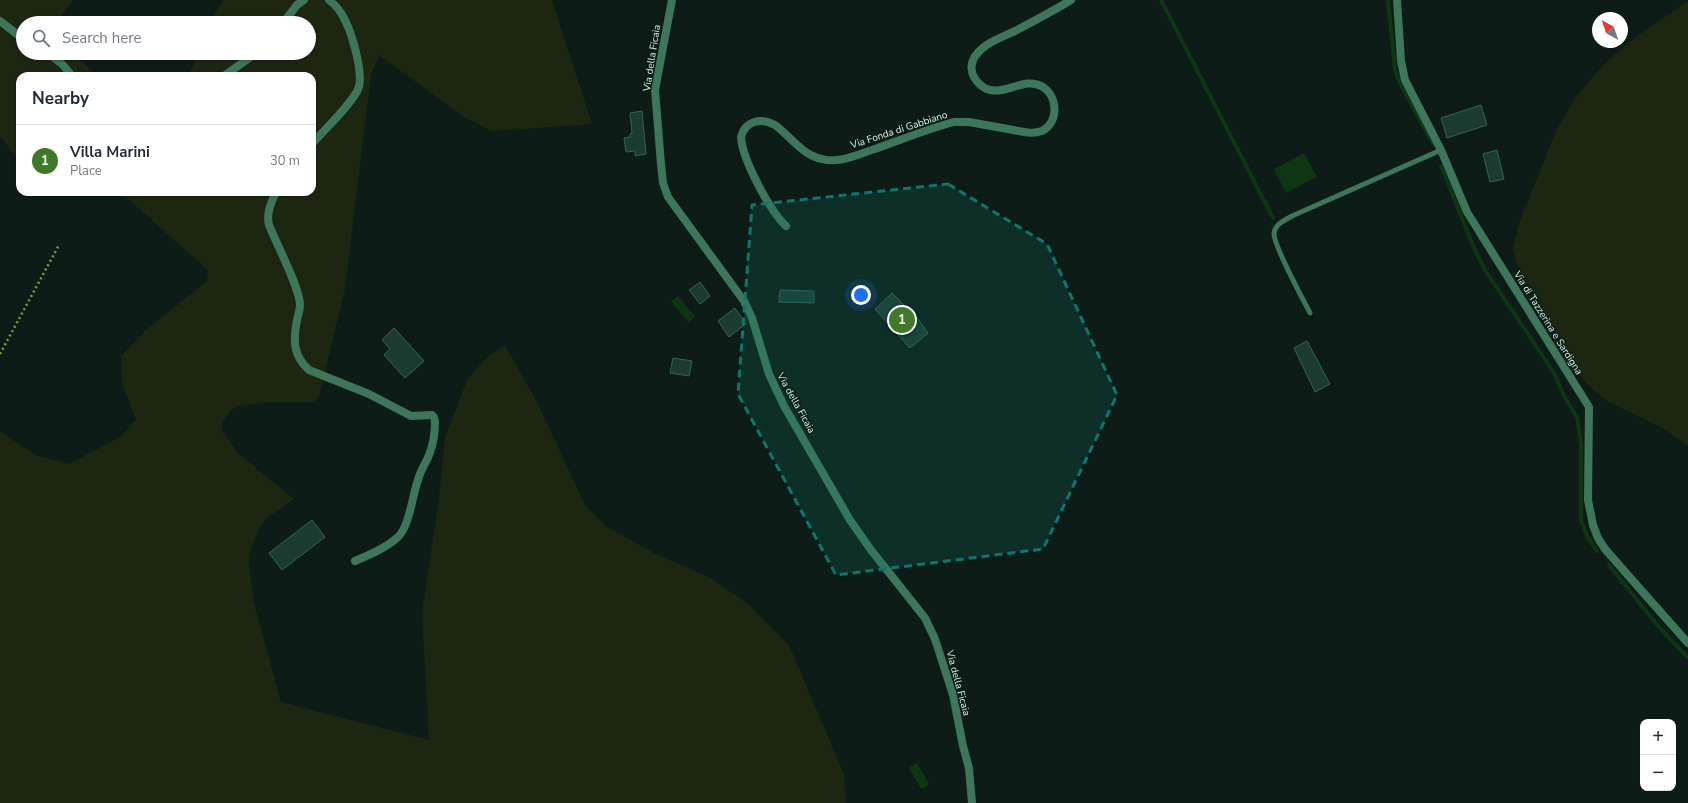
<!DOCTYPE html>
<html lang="en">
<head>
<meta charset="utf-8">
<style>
  :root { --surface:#fff; --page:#f6f6f7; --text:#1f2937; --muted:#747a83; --line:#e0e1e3; --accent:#407a29 }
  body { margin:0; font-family:"Nunito Sans",sans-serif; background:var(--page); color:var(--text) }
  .controls { position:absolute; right:12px; bottom:12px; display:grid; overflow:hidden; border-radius:8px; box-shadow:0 1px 3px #0004 }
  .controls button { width:36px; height:36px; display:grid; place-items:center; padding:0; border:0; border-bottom:1px solid var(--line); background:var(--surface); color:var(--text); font:20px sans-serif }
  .compass { position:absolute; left:1592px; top:12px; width:36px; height:36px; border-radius:50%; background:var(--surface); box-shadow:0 1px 3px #0004; rotate:320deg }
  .you { position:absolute; left:861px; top:295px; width:14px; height:14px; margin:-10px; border:3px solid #fff; border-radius:50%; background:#1a73e8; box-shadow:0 0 0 6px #1a73e833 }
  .badge { display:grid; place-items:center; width:26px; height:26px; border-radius:50%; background:var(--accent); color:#fff; font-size:13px; font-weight:700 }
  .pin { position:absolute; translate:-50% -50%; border:2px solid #fff; box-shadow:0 1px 4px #0006 }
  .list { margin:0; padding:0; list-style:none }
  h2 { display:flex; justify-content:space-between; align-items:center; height:52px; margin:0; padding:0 16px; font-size:17px }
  h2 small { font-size:13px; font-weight:400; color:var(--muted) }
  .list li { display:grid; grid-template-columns:26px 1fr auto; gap:12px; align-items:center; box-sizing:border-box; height:72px; padding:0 16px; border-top:1px solid var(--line) }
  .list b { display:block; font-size:15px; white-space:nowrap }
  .list p { margin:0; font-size:13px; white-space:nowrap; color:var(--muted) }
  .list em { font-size:13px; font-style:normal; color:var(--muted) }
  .icon { flex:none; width:22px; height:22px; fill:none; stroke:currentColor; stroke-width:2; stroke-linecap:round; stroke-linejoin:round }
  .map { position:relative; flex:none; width:1688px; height:803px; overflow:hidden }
  .search { position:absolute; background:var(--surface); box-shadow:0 1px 3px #0004; left:16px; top:16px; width:300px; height:44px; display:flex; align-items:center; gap:10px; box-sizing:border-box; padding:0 14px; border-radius:22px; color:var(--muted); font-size:15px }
  .panel { position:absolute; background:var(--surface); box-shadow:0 1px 3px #0004; left:16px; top:72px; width:300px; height:124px; border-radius:12px }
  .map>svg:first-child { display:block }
</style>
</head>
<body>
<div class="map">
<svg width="1688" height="803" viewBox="0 0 1688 803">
  <rect width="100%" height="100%" fill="#0e1c17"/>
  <g fill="#1d2611">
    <polygon points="0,0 73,0 56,23 23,23 23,53 72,53 98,76 20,76 20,162 0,136"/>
    <polygon points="224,0 552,0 592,124 492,131 464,117 379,55 371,75 345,289 319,397 313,402 264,402 240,406 231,410 222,422 222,431 238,453 294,499 268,517 260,526 250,552 249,564 254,603 281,702 429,740 422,613 439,498 445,438 467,380 487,357 505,345 537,402 585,505 607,527 654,553 712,579 748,604 789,645 844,774 846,803 0,803 0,431 35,455 69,464 120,437 136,420 122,384 121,356 145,331 207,281 208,271 200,263 126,197 97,192 312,192 312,76 188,76 199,53 309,53 309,23 210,23 213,16"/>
    <polygon points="1688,1 1688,446 1664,429 1607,401 1589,386 1580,376 1516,262 1513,249 1519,223 1556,131 1578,94 1607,61 1640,34"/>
  </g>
  <g fill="#0e3612">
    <polygon points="1304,153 1317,177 1286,193 1274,169"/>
    <polygon points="678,296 695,317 688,322 671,301"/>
    <polygon points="917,763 929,784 924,789 923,787 921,789 909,768"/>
  </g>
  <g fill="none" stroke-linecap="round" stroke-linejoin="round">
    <g stroke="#0e3612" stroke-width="4">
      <polyline points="1161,0 1273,218"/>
      <polyline points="1388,0 1395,70 1400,83 1433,144"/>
      <polyline points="1441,166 1474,248 1485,270 1554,373 1564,396 1577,417 1581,444 1581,521 1588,538 1597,551"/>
      <polyline points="1609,565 1658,626 1688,658"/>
    </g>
  </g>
  <g fill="#1c3b31" stroke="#306554">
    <polygon points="1481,105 1487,125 1447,138 1441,118"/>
    <polygon points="642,111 646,154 635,156 635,151 626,152 624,138 630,137 630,134 632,133 630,113"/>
    <polygon points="1497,150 1504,179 1490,182 1483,154"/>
    <polygon points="700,282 710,296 700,304 689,290"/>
    <polygon points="780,290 814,291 814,303 779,302"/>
    <polygon points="892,293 918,319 928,333 910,348 875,309"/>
    <polygon points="735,308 746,324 729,337 718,321"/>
    <polygon points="394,328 424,361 405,378 384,355 390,349 382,340"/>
    <polygon points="1307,341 1330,384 1315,392 1294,348"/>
    <polygon points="673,358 692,361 689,376 670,373"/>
    <polygon points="312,520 325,537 282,570 269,553"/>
  </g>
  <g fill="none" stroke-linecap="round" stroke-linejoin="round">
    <polyline stroke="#76a23a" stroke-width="2.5" stroke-dasharray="2 3" stroke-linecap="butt" points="0,354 59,245"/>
    <path stroke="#3e765b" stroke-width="5" d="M 1310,313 C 1303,299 1273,245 1274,233 C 1275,224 1285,220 1292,216 L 1441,150"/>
    <g stroke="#3e765b" stroke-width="8">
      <polyline points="672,0 655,90 661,164 663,183 668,197 744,301 752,318 769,374 784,406 850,520 871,550 925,618 935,639 953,695 963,746 969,768 972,803"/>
      <polyline points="1397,0 1401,61 1405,80 1441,150 1467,212 1589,407 1588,500 1593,525 1598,538 1605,549 1641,590 1688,643"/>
      <polyline points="0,21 23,39"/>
      <polyline points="283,23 297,5 304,0"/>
      <polyline points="48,53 63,65 72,76"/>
      <polyline points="224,76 256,53"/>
      <path d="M 312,144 C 323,131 354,102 359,87 C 363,70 351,28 341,13 C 338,8 334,4 329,0"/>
      <path d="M 276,192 C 271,203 266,213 269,225 C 276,243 300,288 300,305 C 300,310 298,315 297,320 C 293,340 293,356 309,370 L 369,394 L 411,416 L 432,415 L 434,417 L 435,422 C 435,432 433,445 429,455 C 426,463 420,471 418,480 C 412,496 410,525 398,537 C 386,548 369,555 355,561"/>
      <path d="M 786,226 C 770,211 742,159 741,137 C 745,121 761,117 775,125 C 790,136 802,155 822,159 C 839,164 859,154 875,149 C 901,140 927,129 954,122 L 969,122 L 1024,132 C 1030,133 1036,133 1042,131 C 1059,122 1058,97 1043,87 C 1025,76 1009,94 990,90 C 984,89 977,83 974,77 C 970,70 971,61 976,55 C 985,43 1002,37 1015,31 C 1034,21 1053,11 1071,0"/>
    </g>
  </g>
  <path fill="#0f766e" fill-opacity="0.2" stroke="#0f766e" stroke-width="3" stroke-dasharray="8 5" stroke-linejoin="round" d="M 948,184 L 1047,244 L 1117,395 L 1043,549 L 836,575 L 738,394 L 752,205 Z"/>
  <g text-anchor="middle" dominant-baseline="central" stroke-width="3" stroke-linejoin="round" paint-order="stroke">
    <g font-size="10" fill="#cefae8" stroke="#0e1c17">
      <text transform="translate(652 58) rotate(-81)">Via della Ficaia</text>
      <text transform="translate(899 130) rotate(-18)">Via Fonda di Gabbiano</text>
      <text transform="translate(1548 323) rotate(58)">Via di Tazzerina e Sardigna</text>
      <text transform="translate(796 403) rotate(61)">Via della Ficaia</text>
      <text transform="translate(958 683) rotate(75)">Via della Ficaia</text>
    </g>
  </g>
</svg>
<div class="controls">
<button>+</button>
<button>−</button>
</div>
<svg class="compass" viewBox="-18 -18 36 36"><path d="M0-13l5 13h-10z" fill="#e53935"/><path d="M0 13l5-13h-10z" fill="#747a83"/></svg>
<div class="you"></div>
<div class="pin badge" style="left:902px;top:320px">1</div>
<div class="search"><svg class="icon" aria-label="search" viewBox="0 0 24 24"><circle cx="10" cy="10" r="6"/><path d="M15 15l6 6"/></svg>Search here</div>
<section class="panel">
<h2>Nearby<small></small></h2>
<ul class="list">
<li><span class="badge">1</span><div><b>Villa Marini</b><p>Place</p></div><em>30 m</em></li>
</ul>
</section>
</div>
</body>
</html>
